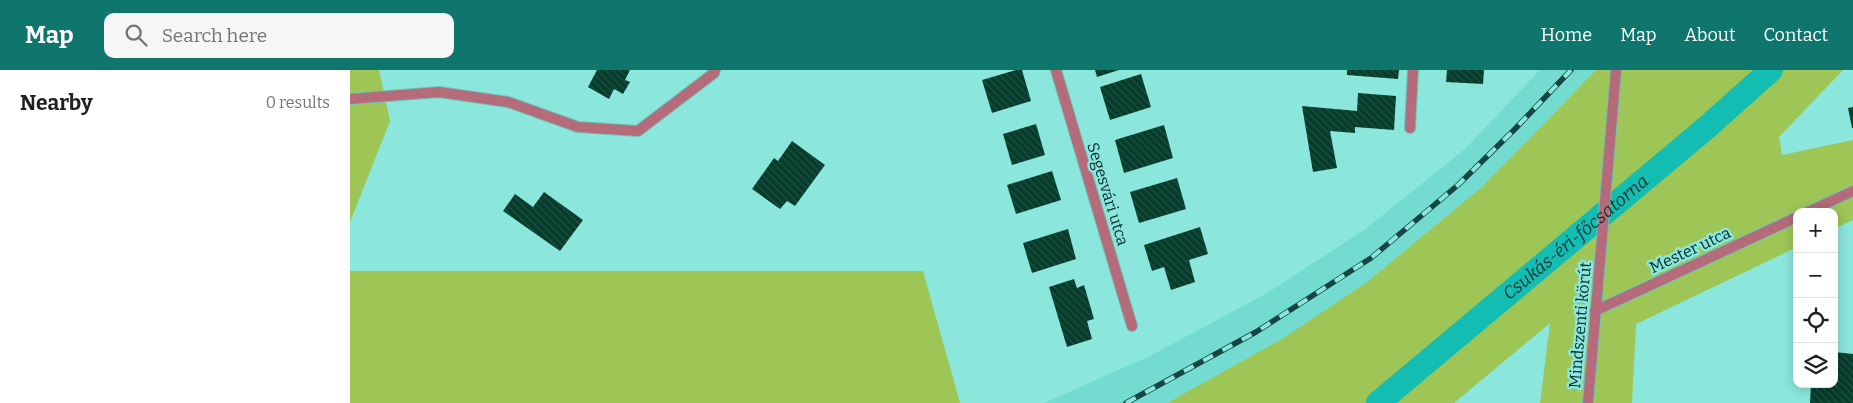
<!DOCTYPE html>
<html lang="en">
<head>
<meta charset="utf-8">
<style>
  :root { --surface:#fff; --page:#f6f6f6; --text:#202124; --muted:#757577; --line:#e0e0e0; --accent:#0f766e }
  body { margin:0; font-family:Bitter,serif; background:var(--page); color:var(--text) }
  .controls { position:absolute; right:15px; bottom:15px; display:grid; overflow:hidden; border-radius:10px; box-shadow:0 2px 12px #0003 }
  .controls button { width:45px; height:45px; display:grid; place-items:center; padding:0; border:0; border-bottom:1px solid var(--line); background:var(--surface); color:var(--text); font:25px sans-serif }
  .list { margin:0; padding:0; list-style:none }
  h2 { display:flex; justify-content:space-between; align-items:center; height:65px; margin:0; padding:0 20px; font-size:21px }
  h2 small { font-size:16px; font-weight:400; color:var(--muted) }
  .icon { flex:none; width:28px; height:28px; fill:none; stroke:currentColor; stroke-width:2; stroke-linecap:round; stroke-linejoin:round }
  .map { position:relative; flex:none; width:1503px; height:333px; overflow:hidden }
  header { display:flex; align-items:center; gap:30px; box-sizing:border-box; height:70px; padding:0 25px; background:var(--accent); color:#fff }
  header strong { font-size:24px }
  nav { display:flex; gap:28px; margin-inline-start:auto; font-size:18px }
  .search { width:350px; height:45px; background:var(--page); display:flex; align-items:center; gap:12px; box-sizing:border-box; padding:0 18px; border-radius:10px; color:var(--muted); font-size:19px }
  main { display:flex }
  aside { flex:1; background:var(--surface) }
  .map>svg:first-child { display:block }
</style>
</head>
<body>
<header>
<strong>Map</strong>
<div class="search"><svg class="icon" aria-label="search" viewBox="0 0 24 24"><circle cx="10" cy="10" r="6"/><path d="M15 15l6 6"/></svg>Search here</div>
<nav><a>Home</a><a>Map</a><a>About</a><a>Contact</a></nav>
</header>
<main>
<aside>
<h2>Nearby<small>0 results</small></h2>
<ul class="list">
</ul>
</aside>
<div class="map">
<svg width="1503" height="333" viewBox="0 0 1503 333">
  <defs>
    <pattern id="building-back-hatch" width="6" height="6" patternUnits="userSpaceOnUse" patternTransform="scale(1.25)"><rect width="6" height="6" fill="#053c2b"/><path d="M-1 5l2 2M0 0l6 6M5-1l2 2" fill="none" stroke="#1f5041"/></pattern>
  </defs>
  <rect width="100%" height="100%" fill="#8be6dc"/>
  <polygon fill="#74dbd1" points="1190,0 1246,0 1133,116 1017,212 932,269 817,333 694,333 800,286 919,222 1014,160 1115,79"/>
  <g fill="#9dc656">
    <polygon points="0,0 29,0 40,51 0,152"/>
    <polygon points="1246,0 1493,0 1429,67 1432,85 1503,70 1503,150 1484,159 1484,142 1447,142 1447,177 1286,254 1282,333 1190,333 1200,253 1104,333 817,333 932,269 1017,212 1133,116"/>
    <polygon points="0,201 573,201 610,333 0,333"/>
  </g>
  <g fill="none" stroke-linecap="round" stroke-linejoin="round">
    <path stroke="#14bdb1" stroke-width="24" id="s1" d="M 1028,333 L 1356,58 L 1421,0"/>
  </g>
  <g fill="url(#building-back-hatch)">
    <polygon points="247,0 280,0 275,10 280,12 273,24 264,19 259,29 238,17"/>
    <polygon points="666,0 672,0 681,31 642,43 632,10"/>
    <polygon points="745,0 769,0 747,7"/>
    <polygon points="997,0 1049,0 1048,9 997,5"/>
    <polygon points="1097,0 1134,0 1133,14 1096,12"/>
    <polygon points="791,4 801,37 760,50 750,17"/>
    <polygon points="1008,23 1046,26 1044,60 1005,57 1005,63 980,61 987,98 963,102 952,36 1007,41"/>
    <polygon points="1503,37 1503,58 1502,58 1498,38"/>
    <polygon points="686,54 695,85 662,95 653,64"/>
    <polygon points="814,55 823,88 774,103 765,70"/>
    <polygon points="442,71 475,95 445,136 437,131 430,139 402,119 424,88 428,91"/>
    <polygon points="702,101 711,130 666,144 657,115"/>
    <polygon points="827,108 836,139 789,153 780,122"/>
    <polygon points="194,122 233,150 210,181 153,141 165,124 183,137"/>
    <polygon points="850,157 858,184 839,190 845,212 821,220 814,197 802,201 794,175"/>
    <polygon points="718,159 726,189 682,203 673,173"/>
    <polygon points="724,209 727,218 734,215 744,249 737,251 742,269 717,277 699,217"/>
    <polygon points="1484,282 1503,284 1503,333 1460,333 1461,314 1484,314"/>
  </g>
  <g fill="none" stroke-linecap="round" stroke-linejoin="round">
    <defs>
      <g id="minor">
        <polyline points="706,0 782,256"/>
        <polyline points="0,29 89,22 158,32 228,57 288,61 364,3 365,0"/>
        <polyline points="1060,58 1063,0"/>
        <polyline points="1458,142 1503,121"/>
        <polyline points="1245,241 1447,147"/>
      </g>
      <polyline id="tertiary" points="1238,333 1266,0"/>
    </defs>
    <use href="#minor" stroke="#6fc1b8" stroke-width="12"/>
    <use href="#tertiary" stroke="#6fc1b8" stroke-width="12"/>
    <use href="#minor" stroke="#b56b7a" stroke-width="10"/>
    <use href="#tertiary" stroke="#b56b7a" stroke-width="10"/>
    <defs>
      <polyline id="rail" points="776,333 906,262 1021,188 1108,115 1165,59 1221,0"/>
    </defs>
    <use href="#rail" stroke="#154642" stroke-width="5.5"/>
    <use href="#rail" stroke="#8be6dc" stroke-width="4" stroke-dasharray="11" stroke-linecap="butt"/>
  </g>
  <g text-anchor="middle" dominant-baseline="central" stroke-width="5" stroke-linejoin="round" paint-order="stroke">
    <g font-size="16" fill="#012b28" stroke="#8be6dc">
      <text transform="translate(758 124) rotate(73)">Segesvári utca</text>
      <text transform="translate(1340 180) rotate(-25)">Mester utca</text>
      <text transform="translate(1230 255) rotate(-85)">Mindszenti körút</text>
    </g>
    <g font-size="18" font-style="italic" fill="#13322f" stroke="#8be6dc">
      <text stroke="none"><textPath href="#s1" startOffset="258">Csukás-éri-főcsatorna</textPath></text>
    </g>
  </g>
</svg>
<div class="controls">
<button>+</button>
<button>−</button>
<button><svg class="icon" aria-label="locate" viewBox="0 0 24 24"><circle cx="12" cy="12" r="6"/><path d="M12 2v4M12 18v4M2 12h4M18 12h4"/></svg></button>
<button><svg class="icon" aria-label="layers" viewBox="0 0 24 24"><path d="M12 4l9 5-9 5-9-5zM3 14l9 5 9-5"/></svg></button>
</div>
</div>
</main>
</body>
</html>
